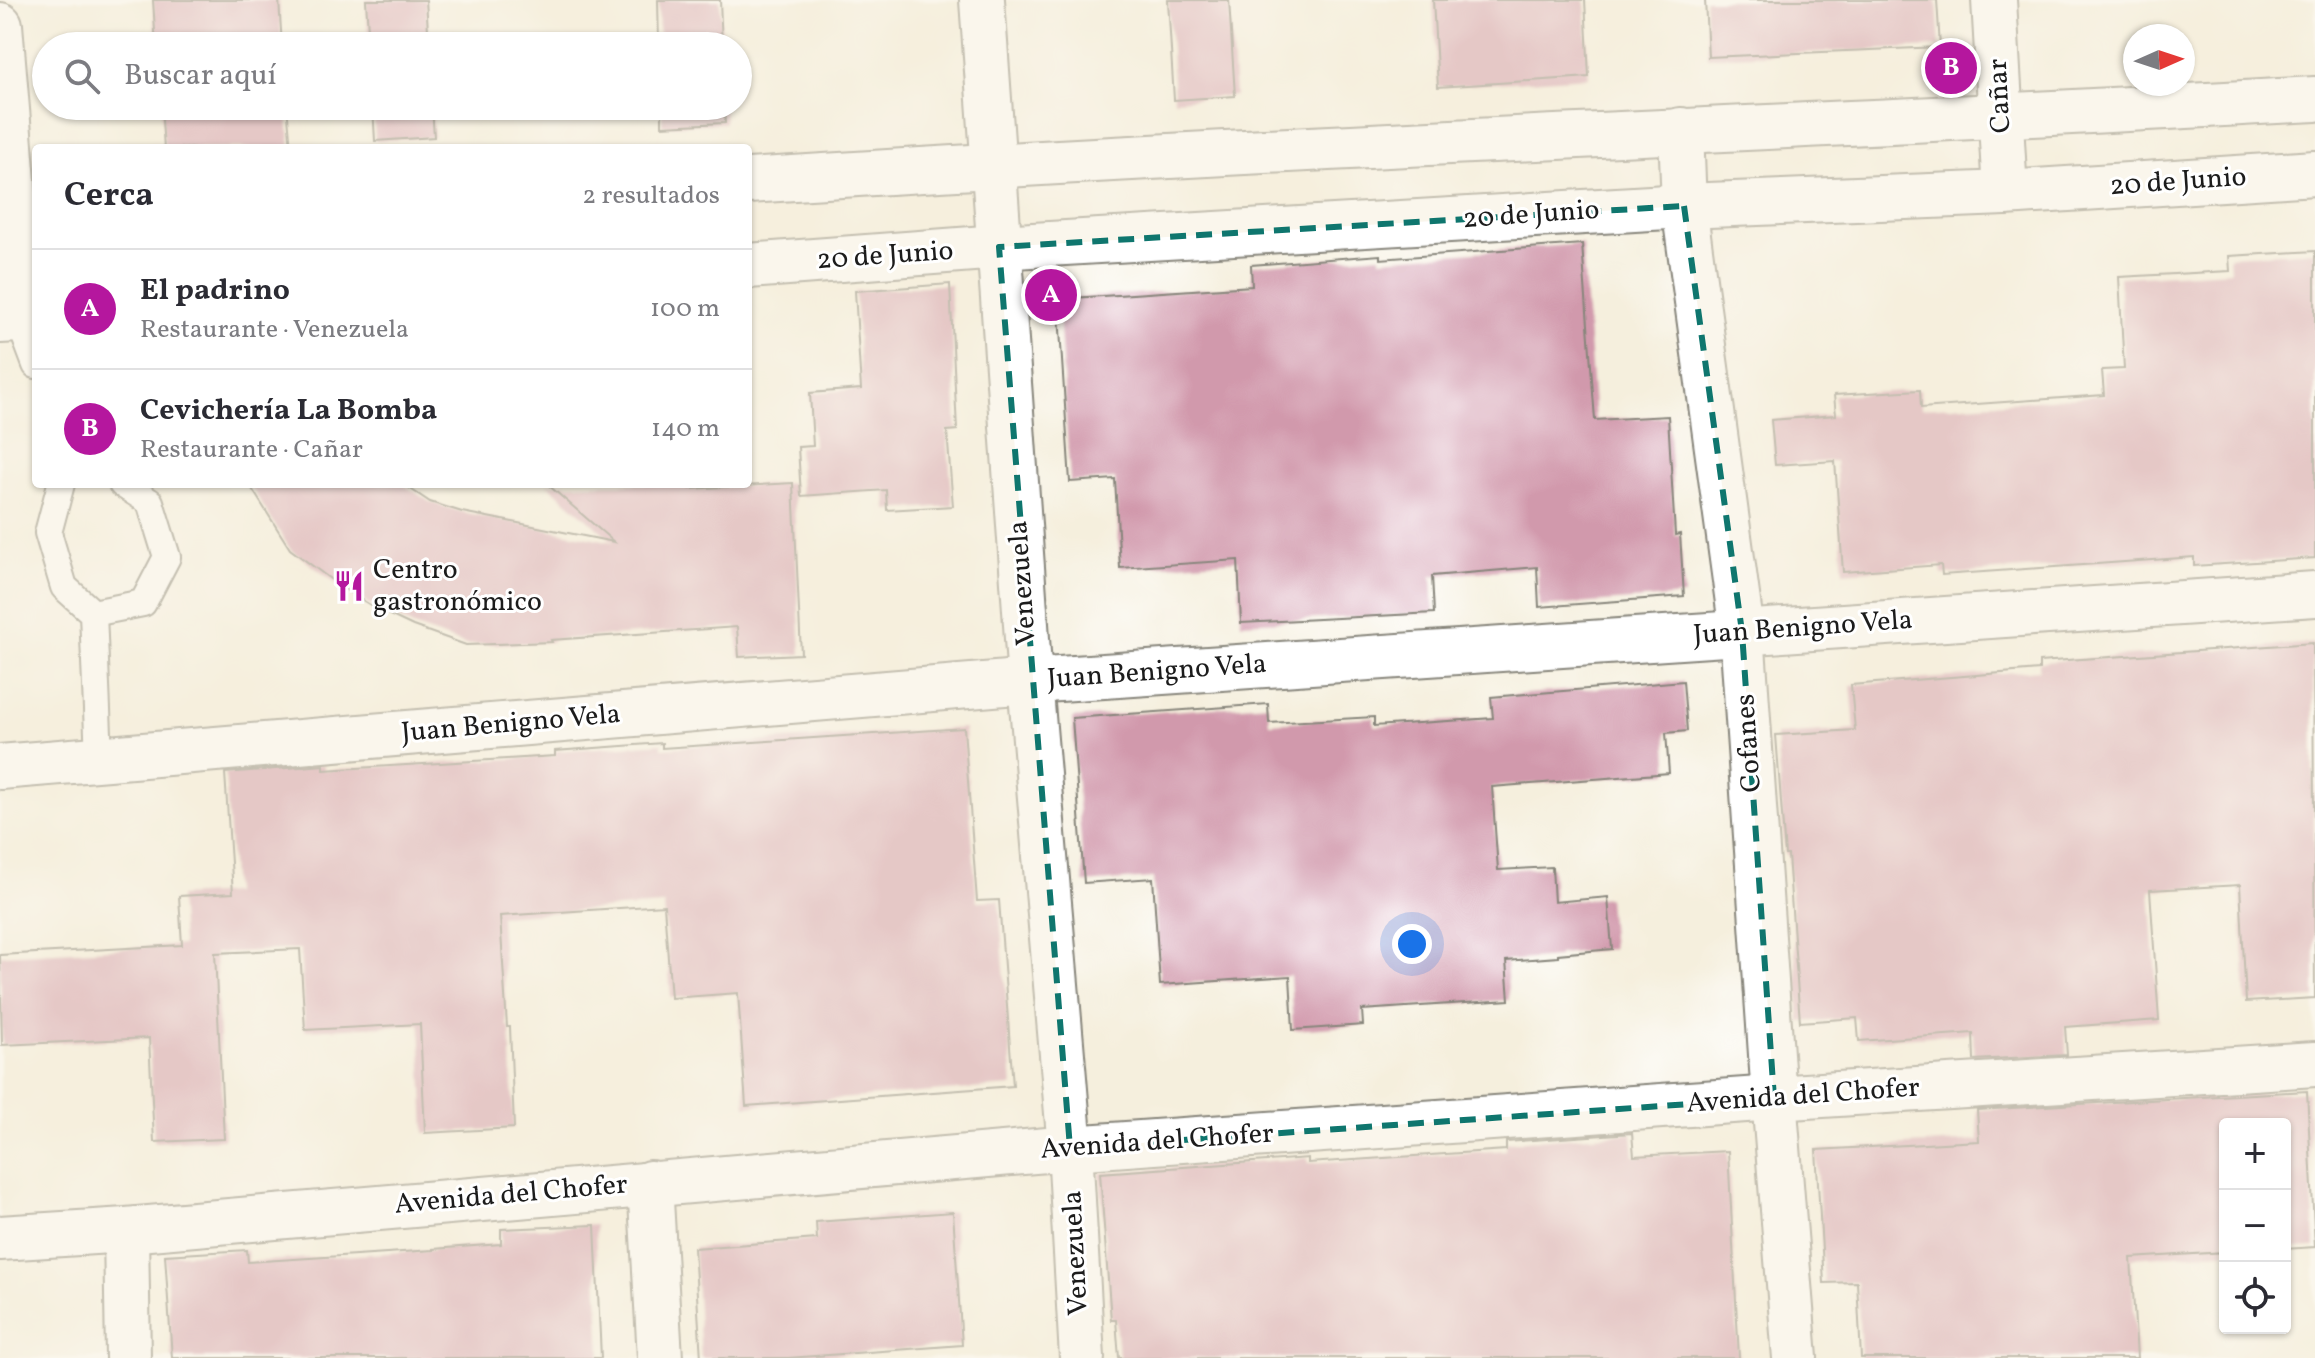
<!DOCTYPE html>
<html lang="es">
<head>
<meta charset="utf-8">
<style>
  :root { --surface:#fff; --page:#f2f2f3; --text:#2b2b33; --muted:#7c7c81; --line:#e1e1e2; --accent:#b5179e }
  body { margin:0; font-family:Vollkorn,serif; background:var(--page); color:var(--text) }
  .controls { position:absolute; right:24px; bottom:24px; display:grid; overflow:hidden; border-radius:8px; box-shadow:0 2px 6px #0004 }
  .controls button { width:72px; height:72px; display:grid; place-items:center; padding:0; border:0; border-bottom:2px solid var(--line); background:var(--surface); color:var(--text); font:40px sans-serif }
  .compass { position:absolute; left:2123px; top:24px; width:72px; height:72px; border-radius:50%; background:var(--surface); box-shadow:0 2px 6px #0004; rotate:87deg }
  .you { position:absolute; left:1412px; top:944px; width:28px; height:28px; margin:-20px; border:6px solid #fff; border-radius:50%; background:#1a73e8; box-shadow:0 0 0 12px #1a73e833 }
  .badge { display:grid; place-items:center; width:52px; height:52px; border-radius:50%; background:var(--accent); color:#fff; font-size:26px; font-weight:700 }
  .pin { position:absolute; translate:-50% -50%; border:4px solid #fff; box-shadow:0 2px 8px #0006 }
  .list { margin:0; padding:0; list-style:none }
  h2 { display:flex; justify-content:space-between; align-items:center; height:104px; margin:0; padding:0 32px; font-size:34px }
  h2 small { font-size:26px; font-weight:400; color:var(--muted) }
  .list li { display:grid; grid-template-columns:52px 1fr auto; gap:24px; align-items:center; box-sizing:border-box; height:120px; padding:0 32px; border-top:2px solid var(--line) }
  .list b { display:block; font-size:30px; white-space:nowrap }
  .list p { margin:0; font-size:26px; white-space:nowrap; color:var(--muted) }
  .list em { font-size:26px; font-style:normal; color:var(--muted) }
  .icon { flex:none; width:44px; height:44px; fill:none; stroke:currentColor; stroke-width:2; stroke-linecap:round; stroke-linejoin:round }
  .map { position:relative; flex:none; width:2315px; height:1358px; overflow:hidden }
  .search { position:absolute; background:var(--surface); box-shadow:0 2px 6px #0004; left:32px; top:32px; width:720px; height:88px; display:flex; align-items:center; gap:20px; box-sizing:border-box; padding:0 28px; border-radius:44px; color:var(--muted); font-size:30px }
  .panel { position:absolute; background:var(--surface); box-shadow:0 2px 6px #0004; left:32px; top:144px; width:720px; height:344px; border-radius:8px }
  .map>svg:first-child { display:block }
</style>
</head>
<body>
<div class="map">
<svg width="2315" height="1358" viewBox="0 0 2315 1358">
  <rect width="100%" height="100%" fill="#fff"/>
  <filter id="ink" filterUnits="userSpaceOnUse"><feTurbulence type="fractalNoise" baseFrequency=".0125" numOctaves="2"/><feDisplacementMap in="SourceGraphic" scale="16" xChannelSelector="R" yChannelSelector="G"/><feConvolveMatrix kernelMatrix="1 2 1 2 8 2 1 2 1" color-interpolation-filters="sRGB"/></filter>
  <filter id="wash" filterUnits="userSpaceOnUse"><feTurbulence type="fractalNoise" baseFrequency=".006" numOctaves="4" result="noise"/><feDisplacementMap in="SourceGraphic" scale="32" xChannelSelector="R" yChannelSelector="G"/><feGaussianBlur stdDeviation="1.8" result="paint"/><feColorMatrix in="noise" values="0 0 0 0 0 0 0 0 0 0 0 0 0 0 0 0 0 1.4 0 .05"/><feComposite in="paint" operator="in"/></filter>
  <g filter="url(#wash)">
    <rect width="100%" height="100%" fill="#f5efdd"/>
    <g id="blocks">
      <g fill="#d199ac">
        <polygon points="153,0 279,0 282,46 156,46"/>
        <polygon points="366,0 426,0 429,46 369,46"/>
        <polygon points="658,0 720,0 722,46 659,46"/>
        <polygon points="1168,0 1229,0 1235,96 1174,100"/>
        <polygon points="1433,0 1585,0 1589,77 1438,87"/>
        <polygon points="1705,0 1937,0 1940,47 1708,57"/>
        <polygon points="161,106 287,106 291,148 164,148"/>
        <polygon points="373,106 432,106 434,137 375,141"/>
        <polygon points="662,106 724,106 725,123 662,126"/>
        <polygon points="1582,244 1595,420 1668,416 1675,535 1680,534 1684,596 1539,607 1537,567 1432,576 1434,613 1241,623 1238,560 1120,568 1115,479 1070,482 1058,299 1252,286 1251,265 1380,255 1380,259"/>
        <polygon points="2315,251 2315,558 2194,566 2194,557 1942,575 1941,565 1843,572 1835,461 1775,465 1771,420 1836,415 1834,395 1920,390 1921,408 2104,395 2102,370 2124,369 2119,277 2230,271 2229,256"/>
        <polygon points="950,284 957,430 947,431 953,506 887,510 886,490 801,496 798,447 813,446 810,393 861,389 855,291"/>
        <polygon points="793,483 801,654 739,657 737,627 551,640 552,642 466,645 413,626 377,609 341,587 290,549 249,484 403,484 430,502 462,512 614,542 547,484 687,484 690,489"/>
        <polygon points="2313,643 2315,998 2246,1002 2240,885 2150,890 2159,1020 2065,1027 2067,1055 1974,1060 1973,1033 1859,1041 1857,1018 1800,1022 1788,855 1785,855 1776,735 1855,730 1851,685 2039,670 2039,662"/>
        <polygon points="1683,681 1687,731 1666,733 1669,773 1492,787 1498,870 1552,867 1554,902 1608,897 1612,949 1558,954 1558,957 1506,961 1509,1000 1362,1010 1363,1025 1293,1030 1290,976 1160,985 1153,878 1084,883 1072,718 1268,704 1269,723 1374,717 1374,726 1493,718 1491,697"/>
        <polygon points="964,728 977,901 999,900 1013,1086 746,1106 738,993 671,998 664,905 500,916 507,1027 510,1027 514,1128 425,1133 420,1024 305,1030 300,949 215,953 224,1139 154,1142 149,1038 2,1045 0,955 182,945 179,896 233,893 225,773 324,765 324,770 555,756 555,751 662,743 662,748"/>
        <polygon points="2307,1091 2315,1247 2285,1249 2285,1124 2225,1124 2225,1252 2131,1258 2137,1358 1861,1358 1857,1282 1824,1283 1816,1150 1979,1141 1977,1110"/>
        <polygon points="1632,1133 1634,1156 1728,1151 1739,1358 1119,1358 1116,1320 1111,1320 1100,1173 1308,1158 1308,1163 1506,1150 1506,1142"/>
        <polygon points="953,1212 962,1345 788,1358 701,1358 694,1248 817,1239 816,1222"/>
        <polygon points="595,1225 601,1358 172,1358 165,1255 247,1250 248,1262 433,1250 433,1249 501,1244 501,1229"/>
      </g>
    </g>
  </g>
  <g filter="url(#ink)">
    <use href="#blocks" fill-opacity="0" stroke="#88867c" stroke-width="2"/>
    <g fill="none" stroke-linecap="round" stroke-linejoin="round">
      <defs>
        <g id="lane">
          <polyline points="19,320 36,365"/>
          <polyline points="61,484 48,533 64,587 93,613 99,758"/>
          <polyline points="93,613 143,603 167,557 150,502 122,484"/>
        </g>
        <g id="street">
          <polyline points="982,0 1030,681 1070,1148 1082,1358"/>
          <polyline points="1994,0 2005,193"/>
          <polyline points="0,25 17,230 19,320"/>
          <polyline points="1681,130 1684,206 1742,632 1774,1098 1795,1358"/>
          <polyline points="0,767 1030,681 2315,594"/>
          <polyline points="650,1183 660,1358"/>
          <polyline points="126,1230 128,1358"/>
          <polyline points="0,1238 126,1230 1070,1148 1774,1098 2315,1064"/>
        </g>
        <g id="secondary">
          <path d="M 748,181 C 1270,146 1793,129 2315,99"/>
          <polyline points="0,231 36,229"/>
          <polyline points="748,266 999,247 1684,206 2005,193 2315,173"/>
          <polyline points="0,321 36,319"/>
        </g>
      </defs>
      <use href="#lane" stroke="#88867c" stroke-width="30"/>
      <use href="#street" stroke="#88867c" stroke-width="48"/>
      <use href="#secondary" stroke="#88867c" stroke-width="48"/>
      <use href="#lane" stroke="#fff" stroke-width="26"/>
      <use href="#street" stroke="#fff" stroke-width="44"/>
      <use href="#secondary" stroke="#fff" stroke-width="44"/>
    </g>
  </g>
  <path d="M0 0H2315V1358H0ZM 1684,206 L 1742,632 L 1774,1098 L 1070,1148 L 999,247 Z" fill="#f5efdd" fill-opacity=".55" fill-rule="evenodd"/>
  <path fill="none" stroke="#0f766e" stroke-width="6" stroke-dasharray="16 10" stroke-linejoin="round" d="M 1684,206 L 1742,632 L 1774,1098 L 1070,1148 L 999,247 Z"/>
  <defs>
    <symbol id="restaurant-bare" viewBox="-9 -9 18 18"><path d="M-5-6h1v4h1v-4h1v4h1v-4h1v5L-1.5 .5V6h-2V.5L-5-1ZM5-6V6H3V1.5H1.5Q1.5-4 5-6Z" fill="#b5179e" stroke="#fff" stroke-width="2.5" paint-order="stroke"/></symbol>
  </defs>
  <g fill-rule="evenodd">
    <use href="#restaurant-bare" x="327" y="564" width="44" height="44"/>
  </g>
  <g text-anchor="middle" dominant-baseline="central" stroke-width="6" stroke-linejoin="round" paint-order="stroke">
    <g font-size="28" fill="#1c1c1c" stroke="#fff">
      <text transform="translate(2000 96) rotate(-93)">Cañar</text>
      <text transform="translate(2178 182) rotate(-4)">20 de Junio</text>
      <text transform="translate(1531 215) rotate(-4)">20 de Junio</text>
      <text transform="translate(885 256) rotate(-4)">20 de Junio</text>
      <text transform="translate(1023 583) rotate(-94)">Venezuela</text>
      <text transform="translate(1803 628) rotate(-4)">Juan Benigno Vela</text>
      <text transform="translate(1157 672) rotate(-4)">Juan Benigno Vela</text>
      <text transform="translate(511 724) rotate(-5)">Juan Benigno Vela</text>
      <text transform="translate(1749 743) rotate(-94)">Cofanes</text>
      <text transform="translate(1803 1096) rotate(-4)">Avenida del Chofer</text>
      <text transform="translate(1157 1142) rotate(-4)">Avenida del Chofer</text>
      <text transform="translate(511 1195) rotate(-5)">Avenida del Chofer</text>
      <text transform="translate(1076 1253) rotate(-93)">Venezuela</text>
    </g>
    <g font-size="28" fill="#1c1c1c" stroke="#fff" text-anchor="start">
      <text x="373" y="570">Centro<tspan x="373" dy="32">gastronómico</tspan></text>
    </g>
  </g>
</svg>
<div class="controls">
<button>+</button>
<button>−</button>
<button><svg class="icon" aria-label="locate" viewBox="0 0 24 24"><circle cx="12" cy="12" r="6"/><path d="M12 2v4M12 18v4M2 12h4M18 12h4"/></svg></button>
</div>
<svg class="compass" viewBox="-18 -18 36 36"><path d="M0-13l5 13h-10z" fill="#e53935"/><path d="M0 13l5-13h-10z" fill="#7c7c81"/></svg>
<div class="you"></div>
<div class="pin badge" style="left:1051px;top:295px">A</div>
<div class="pin badge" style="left:1951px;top:68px">B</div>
<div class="search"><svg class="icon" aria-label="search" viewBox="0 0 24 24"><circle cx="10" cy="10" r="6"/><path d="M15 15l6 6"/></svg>Buscar aquí</div>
<section class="panel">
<h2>Cerca<small>2 resultados</small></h2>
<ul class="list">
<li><span class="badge">A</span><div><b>El padrino</b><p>Restaurante · Venezuela</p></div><em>100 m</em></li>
<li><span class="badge">B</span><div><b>Cevichería La Bomba</b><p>Restaurante · Cañar</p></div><em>140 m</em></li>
</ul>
</section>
</div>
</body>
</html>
